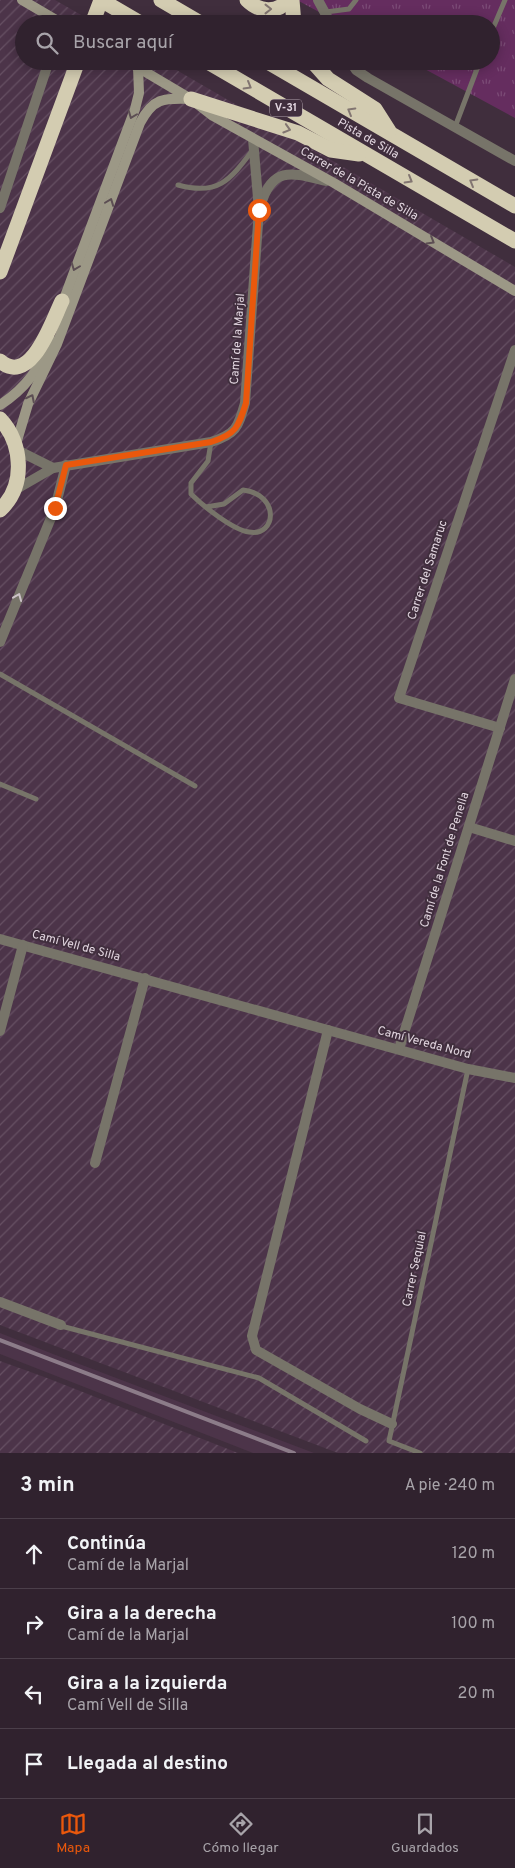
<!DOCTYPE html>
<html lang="es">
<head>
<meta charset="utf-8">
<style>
  :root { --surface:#30222e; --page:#3c2f3a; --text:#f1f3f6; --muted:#a8a4aa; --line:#4b3f4a; --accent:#ea580c }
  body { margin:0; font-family:Overpass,sans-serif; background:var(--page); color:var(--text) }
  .stop { position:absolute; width:15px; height:15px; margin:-11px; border:4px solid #ea580c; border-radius:50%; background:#fff }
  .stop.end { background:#ea580c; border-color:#fff; box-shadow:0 1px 5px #0008 }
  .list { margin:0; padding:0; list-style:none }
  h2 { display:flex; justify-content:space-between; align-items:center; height:65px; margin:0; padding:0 20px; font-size:21px }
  h2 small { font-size:16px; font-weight:400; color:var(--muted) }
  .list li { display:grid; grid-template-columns:32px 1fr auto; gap:15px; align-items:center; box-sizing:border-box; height:70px; padding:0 20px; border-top:1px solid var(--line) }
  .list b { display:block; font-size:19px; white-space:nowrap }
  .list p { margin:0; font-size:16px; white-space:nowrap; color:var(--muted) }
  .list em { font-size:16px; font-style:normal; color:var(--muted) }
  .icon { flex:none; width:28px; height:28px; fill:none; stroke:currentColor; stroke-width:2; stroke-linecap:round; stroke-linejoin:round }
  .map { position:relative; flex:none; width:515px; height:1453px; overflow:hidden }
  .search { position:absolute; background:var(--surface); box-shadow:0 2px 12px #0003; left:15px; right:15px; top:15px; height:55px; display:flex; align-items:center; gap:12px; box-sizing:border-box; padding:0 18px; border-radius:28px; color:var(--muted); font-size:19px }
  .sheet { height:345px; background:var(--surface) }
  nav { display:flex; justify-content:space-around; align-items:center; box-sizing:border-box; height:70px; border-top:1px solid var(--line); background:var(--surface); font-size:14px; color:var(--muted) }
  nav a { display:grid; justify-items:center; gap:2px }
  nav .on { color:var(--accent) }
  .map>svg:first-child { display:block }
</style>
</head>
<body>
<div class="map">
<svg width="515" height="1453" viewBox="0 0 515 1453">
  <defs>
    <pattern id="industrial-furrows" width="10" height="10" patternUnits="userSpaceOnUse" patternTransform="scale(1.25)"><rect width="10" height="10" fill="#4c3449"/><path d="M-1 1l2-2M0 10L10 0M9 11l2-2" fill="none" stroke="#665063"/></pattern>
    <pattern id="park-tufts" width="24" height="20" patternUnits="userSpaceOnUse" patternTransform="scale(1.25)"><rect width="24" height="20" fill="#652d5f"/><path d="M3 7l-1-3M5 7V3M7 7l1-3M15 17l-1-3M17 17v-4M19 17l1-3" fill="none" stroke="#7b4b76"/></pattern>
  </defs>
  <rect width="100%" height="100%" fill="#402e3d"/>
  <polygon fill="#4c3449" points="0,1333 53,1354 314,1453 253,1453 0,1354"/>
  <g fill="url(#industrial-furrows)">
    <polygon points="0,0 55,0 97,24 24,24 24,61 161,61 515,267 515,1453 338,1453 0,1325"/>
    <polygon points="0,1361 47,1378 238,1453 0,1453"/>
  </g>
  <polygon fill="url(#park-tufts)" points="297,0 515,0 515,118 410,61 491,61 491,24 341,24"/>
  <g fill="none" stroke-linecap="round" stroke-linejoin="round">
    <g stroke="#777469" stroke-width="5">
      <polyline points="326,12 349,9 356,0"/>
      <polyline points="491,33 505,0"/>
      <polyline points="455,127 480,61"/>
      <path d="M 178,185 C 218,196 230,180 252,151"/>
      <path d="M 206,507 L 224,504 L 243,490 C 280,494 277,537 249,532 C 233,530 203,506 191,494 L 191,483 L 208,461 L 211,442"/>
      <polyline points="0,674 195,786"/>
      <polyline points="0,784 36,799"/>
      <polyline points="61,1326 259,1378 366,1441"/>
      <polyline points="420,1453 389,1441 468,1069"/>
    </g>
    <g stroke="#777469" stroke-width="10">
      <polyline points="318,0 331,24"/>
      <polyline points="350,61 356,70 368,78 515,161"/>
      <path d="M 261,204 C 273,165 293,173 326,181"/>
      <polyline points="0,208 49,61"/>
      <path d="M 53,468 L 211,442 C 236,434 238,428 245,403 L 259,210 L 253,139"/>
      <polyline points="13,491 53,468 17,450"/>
      <polyline points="0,642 55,508 66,465"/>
      <polyline points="500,728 399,698 515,350"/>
      <polyline points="469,827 515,841"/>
      <polyline points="0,939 468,1069 515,1078"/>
      <polyline points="328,1030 252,1336 256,1350 360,1409 392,1424"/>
      <polyline points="0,1031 23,945"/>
      <polyline points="399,1049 515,679"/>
      <polyline points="95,1163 145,978"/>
      <polyline points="0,1302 61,1325"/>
    </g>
    <g stroke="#9c9886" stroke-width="10">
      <polyline points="22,0 63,24"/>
      <polyline points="127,61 191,99 213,116 334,183 515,291"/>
      <polyline points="61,307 135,109 139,93 138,67"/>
      <path d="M 0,405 C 25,389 41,368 51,340"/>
      <path d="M 16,444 L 28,404 L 57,344 L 140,123 C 153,98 163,98 190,99"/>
    </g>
    <g stroke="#d3ccb1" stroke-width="15">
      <polyline points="101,0 142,24"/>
      <polyline points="161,0 202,24"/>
      <path d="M 247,0 C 259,12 277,14 288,0"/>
      <polyline points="292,0 294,24"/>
      <polyline points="92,24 101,0"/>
      <polyline points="206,61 515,241"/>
      <polyline points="266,61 515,206"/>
      <polyline points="312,61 328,79 375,109 389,131"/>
      <polyline points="191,99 298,133 331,150 359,154"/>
      <polyline points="0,272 78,61"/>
      <path d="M 0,361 C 31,388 53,319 62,301"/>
      <path d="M 0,419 C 23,443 26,486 0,510"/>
    </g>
    <polyline stroke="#8c7c89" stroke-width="4" points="0,1340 294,1453"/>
  </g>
  <defs><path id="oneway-chevron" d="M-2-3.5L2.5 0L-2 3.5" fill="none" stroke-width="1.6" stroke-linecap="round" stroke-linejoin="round" transform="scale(1.25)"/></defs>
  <g stroke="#827571">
    <use href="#oneway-chevron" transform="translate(268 9)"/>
    <use href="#oneway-chevron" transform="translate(248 86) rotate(30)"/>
    <use href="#oneway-chevron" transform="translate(351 111) rotate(-150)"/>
    <use href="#oneway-chevron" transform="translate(287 129) rotate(17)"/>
    <use href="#oneway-chevron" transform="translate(409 180) rotate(30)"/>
    <use href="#oneway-chevron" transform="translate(473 182) rotate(-150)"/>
  </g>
  <g stroke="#5c4e53">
    <use href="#oneway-chevron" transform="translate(132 115) rotate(111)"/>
    <use href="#oneway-chevron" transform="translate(110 202) rotate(-69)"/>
    <use href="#oneway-chevron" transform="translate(431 241) rotate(31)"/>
    <use href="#oneway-chevron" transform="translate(75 267) rotate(111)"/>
    <use href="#oneway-chevron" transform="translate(31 398) rotate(-63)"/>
  </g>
  <use stroke="#ccc2c7" href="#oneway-chevron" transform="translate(18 597) rotate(-68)"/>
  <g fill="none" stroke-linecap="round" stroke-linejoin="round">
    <path stroke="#ea580c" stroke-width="6" d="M 55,508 L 66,465 L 211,442 C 236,434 238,428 246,403 L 259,210"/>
  </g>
  <g text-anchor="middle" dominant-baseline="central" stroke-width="4" stroke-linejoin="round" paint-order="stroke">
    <rect fill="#402e3d" stroke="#b1a3ae" stroke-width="1" x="270" y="99.5" width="32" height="17" rx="4"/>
    <g font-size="11" font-weight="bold" fill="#e1d5df">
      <text x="286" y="108">V-31</text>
    </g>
    <g font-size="12" fill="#e1d5df" stroke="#402e3d">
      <text transform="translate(368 139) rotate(30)">Pista de Silla</text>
      <text transform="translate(359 184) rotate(30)">Carrer de la Pista de Silla</text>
      <text transform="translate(238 339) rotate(-86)">Camí de la Marjal</text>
      <text transform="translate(428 570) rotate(-72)">Carrer del Samaruc</text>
      <text transform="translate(445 860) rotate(-73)">Camí de la Font de Penella</text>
      <text transform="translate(76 946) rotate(15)">Camí Vell de Silla</text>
      <text transform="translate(424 1043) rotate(15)">Camí Vereda Nord</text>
      <text transform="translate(415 1269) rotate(-78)">Carrer Sequial</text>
    </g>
  </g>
</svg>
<div class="stop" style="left:259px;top:210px"></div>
<div class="stop end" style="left:55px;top:508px"></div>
<div class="search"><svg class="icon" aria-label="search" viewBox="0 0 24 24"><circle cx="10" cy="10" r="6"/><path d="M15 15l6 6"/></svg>Buscar aquí</div>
</div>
<section class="sheet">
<h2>3 min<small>A pie · 240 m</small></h2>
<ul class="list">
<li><svg class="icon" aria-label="ahead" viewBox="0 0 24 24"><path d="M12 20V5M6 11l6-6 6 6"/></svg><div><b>Continúa</b><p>Camí de la Marjal</p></div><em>120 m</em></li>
<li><svg class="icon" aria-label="right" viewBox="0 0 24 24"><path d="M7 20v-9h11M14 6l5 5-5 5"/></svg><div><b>Gira a la derecha</b><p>Camí de la Marjal</p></div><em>100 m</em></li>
<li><svg class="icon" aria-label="left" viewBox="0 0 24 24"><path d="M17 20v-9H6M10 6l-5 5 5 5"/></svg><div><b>Gira a la izquierda</b><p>Camí Vell de Silla</p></div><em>20 m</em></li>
<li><svg class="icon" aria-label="arrive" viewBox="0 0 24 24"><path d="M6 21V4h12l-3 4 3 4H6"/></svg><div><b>Llegada al destino</b></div></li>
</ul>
</section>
<nav>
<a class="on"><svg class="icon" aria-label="map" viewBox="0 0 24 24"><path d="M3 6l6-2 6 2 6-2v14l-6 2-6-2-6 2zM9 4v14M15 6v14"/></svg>Mapa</a>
<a><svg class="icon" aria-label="directions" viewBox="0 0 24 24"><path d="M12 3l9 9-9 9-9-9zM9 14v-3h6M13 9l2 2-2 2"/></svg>Cómo llegar</a>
<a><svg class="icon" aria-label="saved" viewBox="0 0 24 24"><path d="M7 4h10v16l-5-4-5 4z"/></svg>Guardados</a>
</nav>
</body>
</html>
